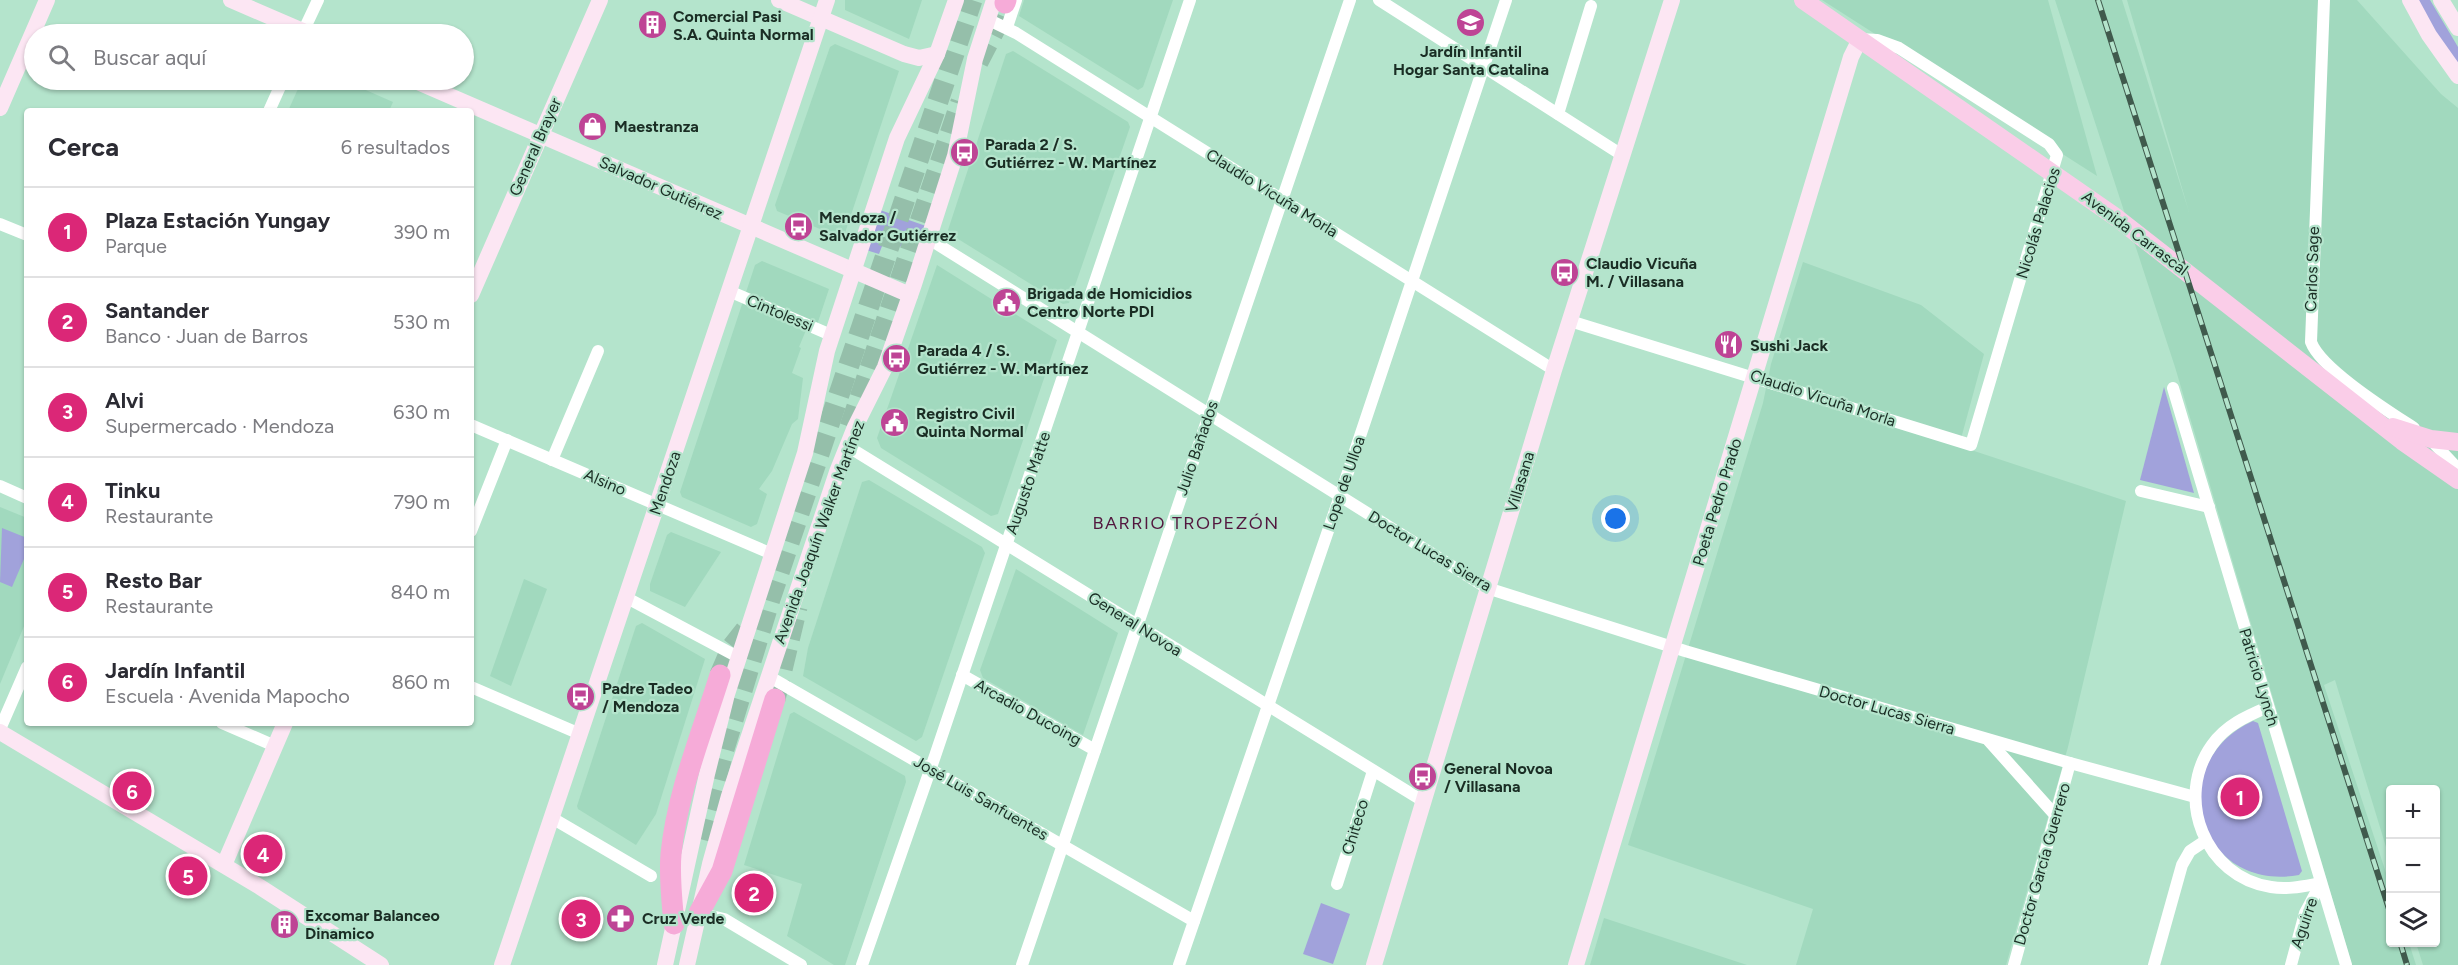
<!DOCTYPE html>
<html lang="es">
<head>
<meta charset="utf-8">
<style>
  :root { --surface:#fff; --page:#f7f7f7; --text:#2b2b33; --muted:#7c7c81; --line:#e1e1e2; --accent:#db2777 }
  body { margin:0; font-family:Figtree,sans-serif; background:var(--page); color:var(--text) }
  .controls { position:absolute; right:18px; bottom:18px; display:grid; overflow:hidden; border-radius:6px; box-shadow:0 2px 4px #0004 }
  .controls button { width:54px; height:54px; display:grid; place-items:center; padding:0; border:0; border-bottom:2px solid var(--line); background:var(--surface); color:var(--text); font:30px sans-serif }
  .you { position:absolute; left:1616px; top:519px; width:21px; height:21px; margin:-15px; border:4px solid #fff; border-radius:50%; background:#1a73e8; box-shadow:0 0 0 9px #1a73e833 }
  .badge { display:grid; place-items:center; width:39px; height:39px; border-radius:50%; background:var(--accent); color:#fff; font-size:20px; font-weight:700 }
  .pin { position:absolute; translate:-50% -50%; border:3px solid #fff; box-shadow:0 2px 6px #0006 }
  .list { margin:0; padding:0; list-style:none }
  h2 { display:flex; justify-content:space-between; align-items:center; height:78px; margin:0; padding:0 24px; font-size:26px }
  h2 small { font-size:20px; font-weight:400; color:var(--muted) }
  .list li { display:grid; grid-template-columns:39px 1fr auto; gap:18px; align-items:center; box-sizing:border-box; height:90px; padding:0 24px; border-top:2px solid var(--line) }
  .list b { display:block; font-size:22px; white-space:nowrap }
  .list p { margin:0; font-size:20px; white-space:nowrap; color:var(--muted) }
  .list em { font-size:20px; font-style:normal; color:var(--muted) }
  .icon { flex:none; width:33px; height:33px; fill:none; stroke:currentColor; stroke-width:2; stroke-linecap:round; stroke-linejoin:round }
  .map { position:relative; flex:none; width:2458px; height:965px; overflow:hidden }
  .search { position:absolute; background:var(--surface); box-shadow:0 2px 4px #0004; left:24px; top:24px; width:450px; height:66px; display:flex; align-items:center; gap:15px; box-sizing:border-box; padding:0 21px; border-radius:33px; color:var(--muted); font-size:22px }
  .panel { position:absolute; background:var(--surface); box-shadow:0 2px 4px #0004; left:24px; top:108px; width:450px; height:618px; border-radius:6px }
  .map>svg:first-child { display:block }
</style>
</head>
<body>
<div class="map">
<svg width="2458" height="965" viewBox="0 0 2458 965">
  <rect width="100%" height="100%" fill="#b4e4cc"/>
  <g fill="#a1d9be">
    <polygon points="845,0 922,0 909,39 845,10"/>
    <polygon points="1024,0 1173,0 1143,87 1138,90 1019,16"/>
    <polygon points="1822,0 2048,0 2097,176"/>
    <polygon points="2055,0 2122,0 2189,212 2127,0 2357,0 2441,94 2458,108 2458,965 2423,965 2416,943 2436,942 2436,790 2390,790 2390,860 2335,680 2324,685 2390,885 2390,942 2409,943 2416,965 2352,965 2175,367"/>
    <polygon points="835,44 899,71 845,233 839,237 777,211 775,205 830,47"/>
    <polygon points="1013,51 1128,122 1130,127 1069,303 1063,304 950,234 948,230 1006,54"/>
    <polygon points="302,80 343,80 393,102 389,111 288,111"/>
    <polygon points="762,261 829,289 817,325 809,323 799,347 801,348 792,373 803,378 798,419 792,424 772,471 759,489 767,494 757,524 751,527 682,497 680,492 755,265"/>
    <polygon points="1803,262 1921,305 1984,354 1959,446 2126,501 2068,747 2006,965 1796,965 1813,909 1628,845 1763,403 1771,364"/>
    <polygon points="937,265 1057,340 998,514 991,516 881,448 877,438"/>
    <polygon points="869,480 982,547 985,553 922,737 916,741 803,676 808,648 862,482"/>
    <polygon points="0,507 27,518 27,619 0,684"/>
    <polygon points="671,532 721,552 685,607 650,591 650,584 667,535"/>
    <polygon points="1016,569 1118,633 1083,735 983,678 980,670"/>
    <polygon points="524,579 547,589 511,686 490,676"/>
    <polygon points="642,623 705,659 656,814 636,845 578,809 577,806 636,626"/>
    <polygon points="794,712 905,776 906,782 845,965 834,965 787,936 802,884 744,865 790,714"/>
    <polygon points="1604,918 1747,965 1590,965"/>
  </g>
  <g fill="#a1a2db">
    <polygon points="2412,0 2430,0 2458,47 2458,70"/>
    <polygon points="880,210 926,226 918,252 884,241 879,254 866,250"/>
    <polygon points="2164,387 2194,493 2140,480"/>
    <polygon points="2,528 27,538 27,552 12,587 0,582"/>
    <path d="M 2253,721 L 2258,723 L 2302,871 L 2299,875 C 2197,893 2161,763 2253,721 Z"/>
    <polygon points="1321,903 1350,914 1333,964 1303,954"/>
  </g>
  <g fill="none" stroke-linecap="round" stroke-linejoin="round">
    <g stroke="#95bfaa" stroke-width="21" stroke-dasharray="21 10" stroke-linecap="butt">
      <polyline points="978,62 995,29 1005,3"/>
      <polyline points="850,427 961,102"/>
      <polyline points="720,675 732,647 751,623"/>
      <polyline points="775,699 797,607"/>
      <polyline points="700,839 724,749 770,599 972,0"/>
    </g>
    <g stroke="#fff" stroke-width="12">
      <polyline points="1379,0 1622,155"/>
      <path d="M 2324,0 L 2311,342 C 2321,369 2388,411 2414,428"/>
      <polyline points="987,19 1016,33 1554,370"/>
      <polyline points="1007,27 1016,0"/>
      <polyline points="302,34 318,0"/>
      <polyline points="269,111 283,80"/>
      <polyline points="1558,114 1591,6"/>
      <polyline points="0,224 27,235"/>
      <polyline points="929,239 1487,588 1685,651 2070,763 2195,797"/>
      <polyline points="729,291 831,335"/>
      <polyline points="1570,321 1971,445 2057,155 2049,144 1899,48 1877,40 1860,39"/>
      <polyline points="2173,388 2346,965"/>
      <polyline points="471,425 772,554"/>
      <polyline points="2429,438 2458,469"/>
      <polyline points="847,446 1423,801"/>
      <polyline points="552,460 598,351"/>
      <polyline points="0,486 27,498"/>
      <polyline points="2141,491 2209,507"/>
      <polyline points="471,531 507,440"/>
      <polyline points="627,598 738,657"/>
      <polyline points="962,675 1095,750"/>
      <polyline points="768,676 1194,921"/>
      <polyline points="471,687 580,734"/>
      <path d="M 2268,707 C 2247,716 2226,725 2212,745 C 2174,798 2205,877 2271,887 C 2288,890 2304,886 2321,883"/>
      <polyline points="222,723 275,746"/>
      <polyline points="0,729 27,667"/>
      <polyline points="1989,741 2056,816"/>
      <polyline points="552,818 651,876"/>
      <polyline points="1337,884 1373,771"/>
      <polyline points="699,913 724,919 801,965"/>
      <polyline points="862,965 935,756 1190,0"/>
      <polyline points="1022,965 1350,0"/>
      <polyline points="1179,965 1340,496 1506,0"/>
      <polyline points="2014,965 2070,763"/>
      <polyline points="2154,965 2182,865 2190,851 2205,841"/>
      <polyline points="2291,965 2305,913 2321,883"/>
    </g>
    <g stroke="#fce6f3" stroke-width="16">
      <polyline points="231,0 310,34"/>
      <polyline points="779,0 904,54 919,58 937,54"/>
      <polyline points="2410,0 2429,35 2458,76"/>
      <polyline points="2441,0 2458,28"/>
      <polyline points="413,80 910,295"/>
      <polyline points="0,108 47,0"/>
      <polyline points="471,295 600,0"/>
      <polyline points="0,732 260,887 381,965"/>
      <polyline points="224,865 285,723"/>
      <polyline points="502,965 827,0"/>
      <polyline points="665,965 707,774 727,694 805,453 827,351 897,138 937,54 956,0"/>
      <polyline points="687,965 710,864 729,796 837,472 855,427 885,367 914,284 955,156 975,59 994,0"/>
      <polyline points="1374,965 1554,370 1672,0"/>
      <polyline points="1576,965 1851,57 1860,39"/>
    </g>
    <g stroke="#facde8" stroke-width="18">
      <polyline points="1803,0 2117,218 2402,441 2458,480"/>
      <polyline points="2393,427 2431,439 2458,442"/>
    </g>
    <g stroke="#f6abd8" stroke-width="21">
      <polyline points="1005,3 1006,0"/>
      <polyline points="699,913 722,871 775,699"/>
      <path d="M 674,924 C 672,901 669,877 671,854 C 677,793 702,733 720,675"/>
    </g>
    <defs>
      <g id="rail">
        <polyline points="2098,0 2390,912"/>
        <polyline points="2400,942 2407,965"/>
      </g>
    </defs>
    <use href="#rail" stroke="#405a4d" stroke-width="6"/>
    <use href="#rail" stroke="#b4e4cc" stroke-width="4" stroke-dasharray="11" stroke-linecap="butt"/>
  </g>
  <defs>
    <symbol id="school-disc" viewBox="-11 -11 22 22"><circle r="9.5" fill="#be4495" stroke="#b4e4cc"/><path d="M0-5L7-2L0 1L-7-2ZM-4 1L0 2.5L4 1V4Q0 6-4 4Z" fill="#fff"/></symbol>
    <symbol id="building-disc" viewBox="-11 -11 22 22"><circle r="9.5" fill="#be4495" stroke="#b4e4cc"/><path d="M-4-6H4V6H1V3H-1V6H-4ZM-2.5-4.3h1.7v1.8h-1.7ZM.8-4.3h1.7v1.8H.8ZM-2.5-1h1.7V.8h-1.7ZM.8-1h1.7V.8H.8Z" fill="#fff"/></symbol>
    <symbol id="shop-disc" viewBox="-11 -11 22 22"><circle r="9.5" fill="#be4495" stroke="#b4e4cc"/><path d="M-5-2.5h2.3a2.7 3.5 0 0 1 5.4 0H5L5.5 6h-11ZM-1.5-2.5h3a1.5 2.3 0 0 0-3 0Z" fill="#fff"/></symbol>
    <symbol id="bus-disc" viewBox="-11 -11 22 22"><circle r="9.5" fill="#be4495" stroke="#b4e4cc"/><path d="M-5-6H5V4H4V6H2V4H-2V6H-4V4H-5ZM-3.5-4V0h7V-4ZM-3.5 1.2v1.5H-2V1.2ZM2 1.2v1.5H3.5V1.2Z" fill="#fff"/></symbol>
    <symbol id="civic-disc" viewBox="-11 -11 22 22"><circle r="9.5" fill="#be4495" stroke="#b4e4cc"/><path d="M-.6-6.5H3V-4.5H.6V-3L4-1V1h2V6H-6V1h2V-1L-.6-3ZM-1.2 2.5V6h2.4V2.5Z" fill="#fff"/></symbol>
    <symbol id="restaurant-disc" viewBox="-11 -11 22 22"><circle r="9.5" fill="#be4495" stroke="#b4e4cc"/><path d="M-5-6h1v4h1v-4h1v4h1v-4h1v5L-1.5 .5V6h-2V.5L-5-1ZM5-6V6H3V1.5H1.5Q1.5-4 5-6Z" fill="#fff"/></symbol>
    <symbol id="pharmacy-disc" viewBox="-11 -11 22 22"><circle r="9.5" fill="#be4495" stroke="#b4e4cc"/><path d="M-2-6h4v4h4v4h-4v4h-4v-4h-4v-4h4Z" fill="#fff"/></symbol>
  </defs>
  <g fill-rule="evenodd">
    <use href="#school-disc" x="1454" y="6" width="33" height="33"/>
    <use href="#building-disc" x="636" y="8" width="33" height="33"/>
    <use href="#shop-disc" x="576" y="110" width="33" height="33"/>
    <use href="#bus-disc" x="948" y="136" width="33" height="33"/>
    <use href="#bus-disc" x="782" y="210" width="33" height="33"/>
    <use href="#bus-disc" x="1548" y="256" width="33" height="33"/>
    <use href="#civic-disc" x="990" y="286" width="33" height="33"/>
    <use href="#restaurant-disc" x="1712" y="328" width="33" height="33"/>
    <use href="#bus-disc" x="880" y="342" width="33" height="33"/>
    <use href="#civic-disc" x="878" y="406" width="33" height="33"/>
    <use href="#bus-disc" x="564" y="680" width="33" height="33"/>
    <use href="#bus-disc" x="1406" y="760" width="33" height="33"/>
    <use href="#pharmacy-disc" x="604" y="902" width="33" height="33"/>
    <use href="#building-disc" x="268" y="908" width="33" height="33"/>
  </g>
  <g text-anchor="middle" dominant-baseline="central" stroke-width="4.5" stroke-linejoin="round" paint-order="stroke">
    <g font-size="16" font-weight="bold" fill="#1a2d24" stroke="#b4e4cc" text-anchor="start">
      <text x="673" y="16">Comercial Pasi<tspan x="673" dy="18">S.A. Quinta Normal</tspan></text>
      <text x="1471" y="51" text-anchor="middle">Jardín Infantil<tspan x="1471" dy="18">Hogar Santa Catalina</tspan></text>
      <text x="614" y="126">Maestranza</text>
      <text x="985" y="144">Parada 2 / S.<tspan x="985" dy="18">Gutiérrez - W. Martínez</tspan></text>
      <text x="819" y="217">Mendoza /<tspan x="819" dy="18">Salvador Gutiérrez</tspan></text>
      <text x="1586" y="263">Claudio Vicuña<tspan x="1586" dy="18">M. / Villasana</tspan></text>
      <text x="1027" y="293">Brigada de Homicidios<tspan x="1027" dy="18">Centro Norte PDI</tspan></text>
      <text x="1750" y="345">Sushi Jack</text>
      <text x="917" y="350">Parada 4 / S.<tspan x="917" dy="18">Gutiérrez - W. Martínez</tspan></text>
      <text x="916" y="413">Registro Civil<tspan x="916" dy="18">Quinta Normal</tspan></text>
      <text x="602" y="688">Padre Tadeo<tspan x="602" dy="18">/ Mendoza</tspan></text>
      <text x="1444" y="768">General Novoa<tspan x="1444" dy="18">/ Villasana</tspan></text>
      <text x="305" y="915">Excomar Balanceo<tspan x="305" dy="18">Dinamico</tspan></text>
      <text x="642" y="918">Cruz Verde</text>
    </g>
    <g font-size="16" fill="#1a2d24" stroke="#b4e4cc">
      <text transform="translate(535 147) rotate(-66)">General Brayer</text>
      <text transform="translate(661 188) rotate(24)">Salvador Gutiérrez</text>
      <text transform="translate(1272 193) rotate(32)">Claudio Vicuña Morla</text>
      <text transform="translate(2038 223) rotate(-73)">Nicolás Palacios</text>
      <text transform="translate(2135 233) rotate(37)">Avenida Carrascal</text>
      <text transform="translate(2312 269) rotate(-88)">Carlos Sage</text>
      <text transform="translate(780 313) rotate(23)">Cintolessi</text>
      <text transform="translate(1823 398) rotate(18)">Claudio Vicuña Morla</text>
      <text transform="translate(1197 448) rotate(-71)">Julio Bañados</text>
      <text transform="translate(605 482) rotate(23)">Alsino</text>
      <text transform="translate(1520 482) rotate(-73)">Villasana</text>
      <text transform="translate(665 483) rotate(-71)">Mendoza</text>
      <text transform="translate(1028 483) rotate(-71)">Augusto Matte</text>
      <text transform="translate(1344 483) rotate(-71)">Lope de Ulloa</text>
      <text transform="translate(1717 502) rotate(-73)">Poeta Pedro Prado</text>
      <text transform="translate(819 532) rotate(-70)">Avenida Joaquín Walker Martínez</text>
      <text transform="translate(1430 551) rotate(31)">Doctor Lucas Sierra</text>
      <text transform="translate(1135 624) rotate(32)">General Novoa</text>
      <text transform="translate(2259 677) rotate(73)">Patricio Lynch</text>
      <text transform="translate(1887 710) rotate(16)">Doctor Lucas Sierra</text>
      <text transform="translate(1028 712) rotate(29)">Arcadio Ducoing</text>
      <text transform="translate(981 798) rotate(30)">José Luis Sanfuentes</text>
      <text transform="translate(1355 827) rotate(-73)">Chiteco</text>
      <text transform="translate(2042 864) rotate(-74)">Doctor García Guerrero</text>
      <text transform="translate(2304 923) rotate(-71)">Aguirre</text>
    </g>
    <g font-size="18" letter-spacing="1.5" fill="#52173e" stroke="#b4e4cc">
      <text x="1186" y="523">BARRIO TROPEZÓN</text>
    </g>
  </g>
</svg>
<div class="controls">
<button>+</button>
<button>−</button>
<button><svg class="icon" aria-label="layers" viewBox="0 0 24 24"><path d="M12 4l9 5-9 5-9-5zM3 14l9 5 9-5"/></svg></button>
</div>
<div class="you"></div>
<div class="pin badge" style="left:2240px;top:797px">1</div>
<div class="pin badge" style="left:754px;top:893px">2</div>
<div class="pin badge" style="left:581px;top:919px">3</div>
<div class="pin badge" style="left:263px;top:854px">4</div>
<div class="pin badge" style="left:188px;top:876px">5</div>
<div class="pin badge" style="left:132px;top:791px">6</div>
<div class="search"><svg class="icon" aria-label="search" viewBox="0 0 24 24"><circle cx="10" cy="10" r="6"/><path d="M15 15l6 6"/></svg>Buscar aquí</div>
<section class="panel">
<h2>Cerca<small>6 resultados</small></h2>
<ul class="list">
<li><span class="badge">1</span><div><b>Plaza Estación Yungay</b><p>Parque</p></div><em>390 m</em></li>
<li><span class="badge">2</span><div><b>Santander</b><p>Banco · Juan de Barros</p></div><em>530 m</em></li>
<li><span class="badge">3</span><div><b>Alvi</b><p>Supermercado · Mendoza</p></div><em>630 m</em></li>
<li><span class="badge">4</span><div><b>Tinku</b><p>Restaurante</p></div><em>790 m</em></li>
<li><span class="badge">5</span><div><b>Resto Bar</b><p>Restaurante</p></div><em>840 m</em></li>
<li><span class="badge">6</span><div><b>Jardín Infantil</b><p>Escuela · Avenida Mapocho</p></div><em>860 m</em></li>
</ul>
</section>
</div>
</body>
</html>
